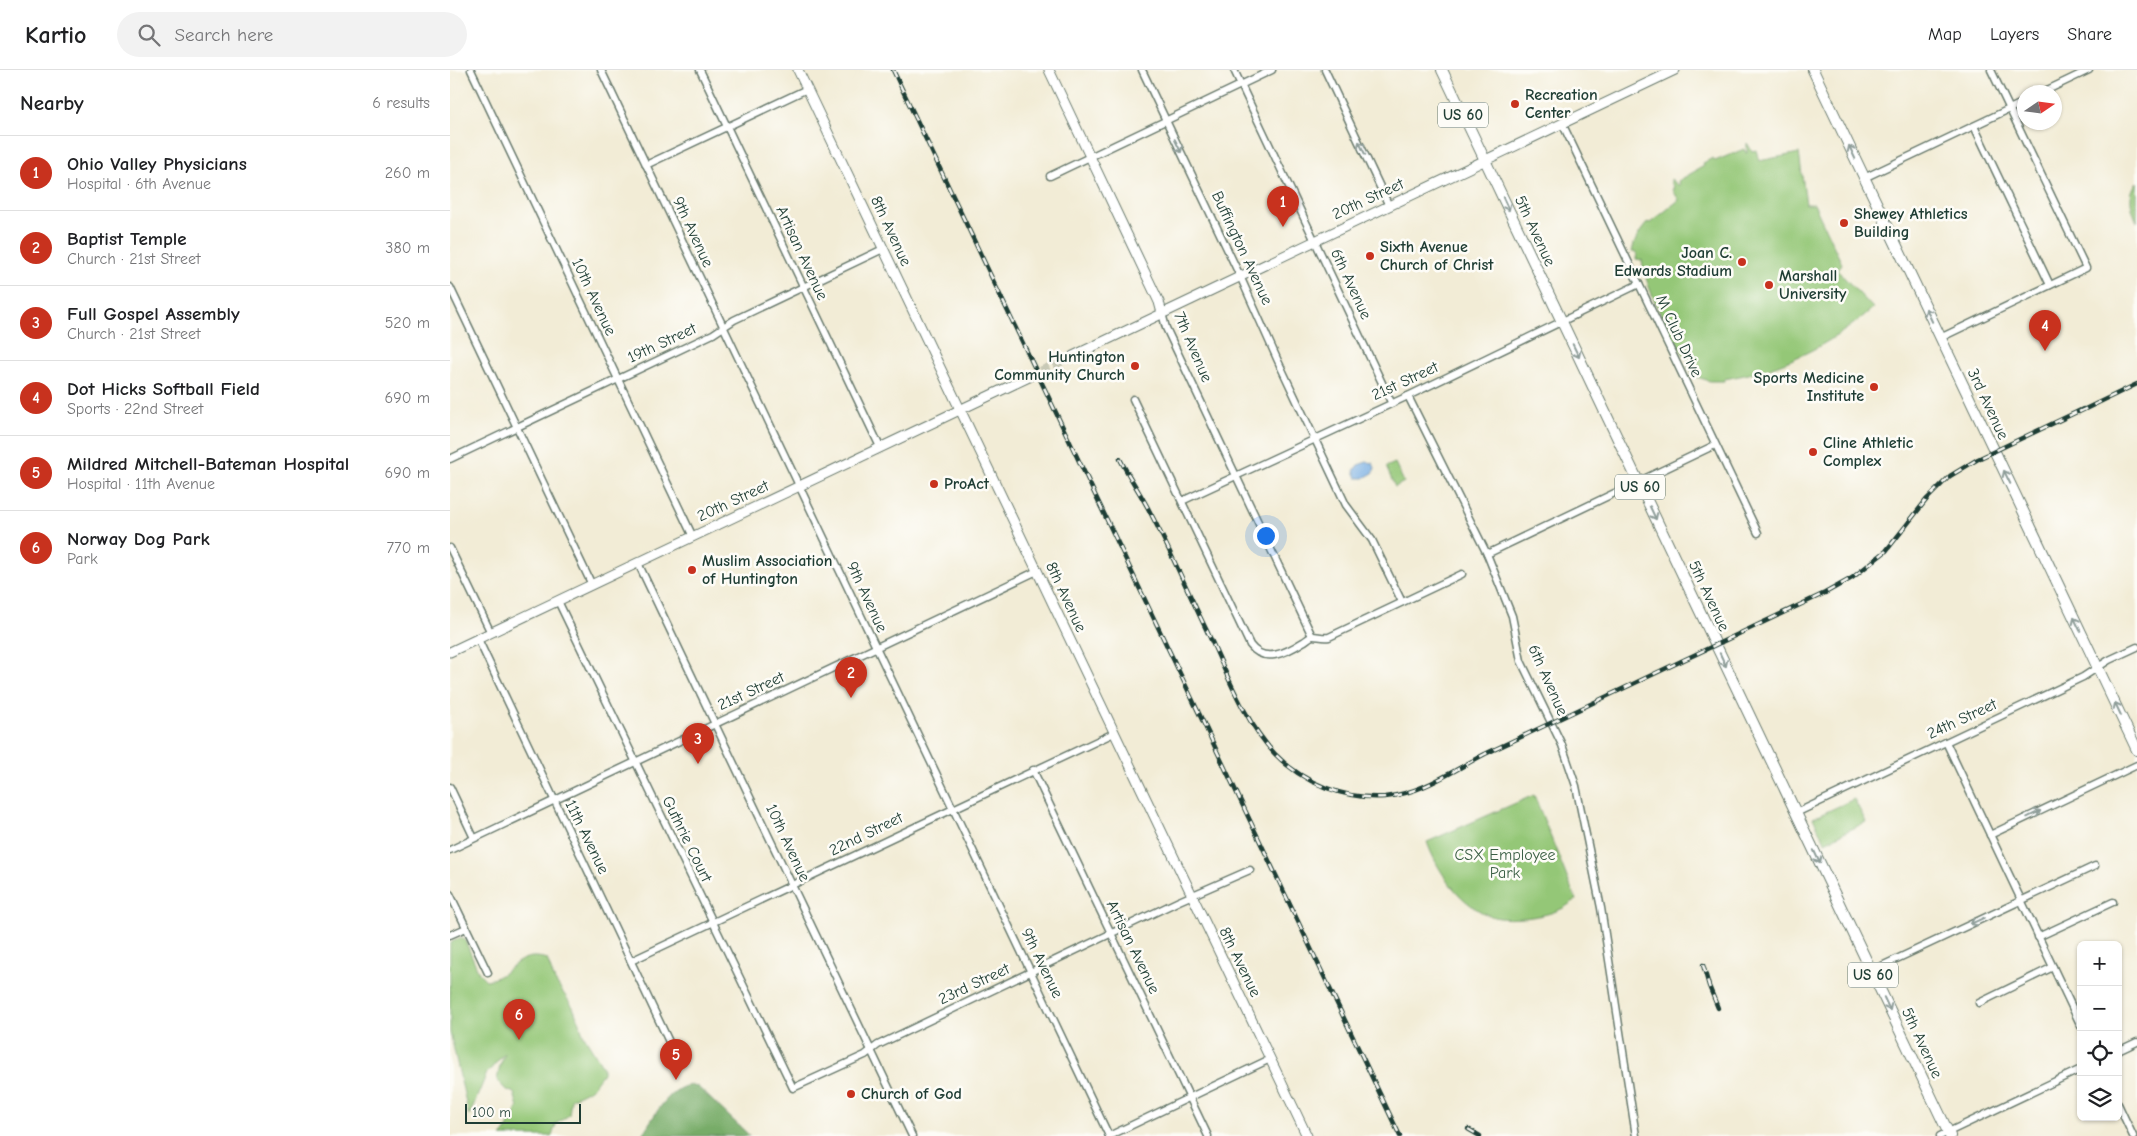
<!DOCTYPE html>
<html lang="en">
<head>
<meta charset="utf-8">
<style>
  :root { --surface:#fff; --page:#f2f2f2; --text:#202124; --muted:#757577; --line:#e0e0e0; --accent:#c8321e }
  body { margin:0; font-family:"Comic Neue",sans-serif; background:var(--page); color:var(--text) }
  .controls { position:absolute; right:15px; bottom:15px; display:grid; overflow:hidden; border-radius:8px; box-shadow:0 1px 4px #0004 }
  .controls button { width:45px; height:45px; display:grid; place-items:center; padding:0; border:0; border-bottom:1px solid var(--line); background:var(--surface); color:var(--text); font:25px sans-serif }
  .compass { position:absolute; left:1567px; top:15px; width:45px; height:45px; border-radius:50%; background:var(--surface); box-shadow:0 1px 4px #0004; rotate:77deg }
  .scale { position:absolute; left:15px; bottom:12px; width:116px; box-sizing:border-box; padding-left:5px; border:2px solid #1f3d34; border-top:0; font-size:14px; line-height:18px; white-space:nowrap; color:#1f3d34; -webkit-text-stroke:4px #fdfcf7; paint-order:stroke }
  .you { position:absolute; left:815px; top:465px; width:18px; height:18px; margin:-12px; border:4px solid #fff; border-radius:50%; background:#1a73e8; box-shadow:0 0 0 8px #1a73e833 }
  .badge { display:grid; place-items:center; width:32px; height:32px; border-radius:50%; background:var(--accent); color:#fff; font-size:16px; font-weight:700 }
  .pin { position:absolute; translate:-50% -41px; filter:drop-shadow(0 1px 2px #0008) }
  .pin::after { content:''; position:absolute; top:26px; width:18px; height:15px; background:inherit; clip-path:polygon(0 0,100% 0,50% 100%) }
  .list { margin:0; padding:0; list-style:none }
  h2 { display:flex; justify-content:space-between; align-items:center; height:65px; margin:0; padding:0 20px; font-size:21px }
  h2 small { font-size:16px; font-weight:400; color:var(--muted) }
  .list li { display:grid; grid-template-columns:32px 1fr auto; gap:15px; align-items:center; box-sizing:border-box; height:75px; padding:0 20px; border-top:1px solid var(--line) }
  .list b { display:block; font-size:19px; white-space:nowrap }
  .list p { margin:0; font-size:16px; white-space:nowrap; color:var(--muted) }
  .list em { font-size:16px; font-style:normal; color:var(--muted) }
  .icon { flex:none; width:28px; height:28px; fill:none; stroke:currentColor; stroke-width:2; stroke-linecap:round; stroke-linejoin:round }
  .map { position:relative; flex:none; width:1687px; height:1066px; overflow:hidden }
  header { display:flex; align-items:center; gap:30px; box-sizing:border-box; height:70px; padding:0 25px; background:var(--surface); border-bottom:1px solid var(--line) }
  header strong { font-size:24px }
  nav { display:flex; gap:28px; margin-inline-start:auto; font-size:18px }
  .search { width:350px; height:45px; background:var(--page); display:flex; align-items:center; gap:12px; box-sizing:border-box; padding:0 18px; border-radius:28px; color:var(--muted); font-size:19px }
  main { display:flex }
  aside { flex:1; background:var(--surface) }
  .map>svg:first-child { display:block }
</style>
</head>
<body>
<header>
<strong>Kartio</strong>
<div class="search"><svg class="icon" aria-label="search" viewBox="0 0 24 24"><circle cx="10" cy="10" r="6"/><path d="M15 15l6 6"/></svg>Search here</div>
<nav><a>Map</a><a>Layers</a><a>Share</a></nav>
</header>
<main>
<aside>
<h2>Nearby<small>6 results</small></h2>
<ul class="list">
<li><span class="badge">1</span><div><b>Ohio Valley Physicians</b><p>Hospital · 6th Avenue</p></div><em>260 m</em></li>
<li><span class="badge">2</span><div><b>Baptist Temple</b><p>Church · 21st Street</p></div><em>380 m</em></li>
<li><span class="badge">3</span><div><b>Full Gospel Assembly</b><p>Church · 21st Street</p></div><em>520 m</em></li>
<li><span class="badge">4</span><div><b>Dot Hicks Softball Field</b><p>Sports · 22nd Street</p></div><em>690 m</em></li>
<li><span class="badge">5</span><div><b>Mildred Mitchell-Bateman Hospital</b><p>Hospital · 11th Avenue</p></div><em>690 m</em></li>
<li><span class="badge">6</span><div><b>Norway Dog Park</b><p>Park</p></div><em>770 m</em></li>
</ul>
</aside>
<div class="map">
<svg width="1687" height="1066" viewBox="0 0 1687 1066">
  <rect width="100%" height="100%" fill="#fdfcf7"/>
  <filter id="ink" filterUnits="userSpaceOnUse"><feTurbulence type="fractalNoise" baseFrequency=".02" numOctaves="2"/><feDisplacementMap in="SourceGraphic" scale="10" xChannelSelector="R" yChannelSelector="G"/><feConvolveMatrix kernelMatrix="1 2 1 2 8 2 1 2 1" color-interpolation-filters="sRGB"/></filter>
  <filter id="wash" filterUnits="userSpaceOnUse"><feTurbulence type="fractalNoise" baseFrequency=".0096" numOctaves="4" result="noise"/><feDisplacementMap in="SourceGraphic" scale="20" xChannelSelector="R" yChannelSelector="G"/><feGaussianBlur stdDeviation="1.12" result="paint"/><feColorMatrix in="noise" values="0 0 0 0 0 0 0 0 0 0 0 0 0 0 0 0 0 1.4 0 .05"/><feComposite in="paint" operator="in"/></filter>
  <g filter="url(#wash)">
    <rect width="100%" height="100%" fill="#f2ecd6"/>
    <g fill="#94c777" stroke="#5a8256">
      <path d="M 1297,73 L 1302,81 L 1306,80 L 1309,91 L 1349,83 L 1356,134 L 1364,134 L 1392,194 L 1387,200 L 1423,238 C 1380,276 1330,300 1274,309 L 1274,311 L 1260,311 L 1240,305 L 1243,301 L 1237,298 L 1241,293 C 1223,276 1194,214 1192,190 L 1186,189 L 1187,183 L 1182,182 C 1184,170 1190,161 1198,152 L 1200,153 L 1229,130 L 1222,119 L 1224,118 L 1221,112 L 1221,109 L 1228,115 L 1230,114 L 1228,111 L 1254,96 L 1253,93 L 1263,88 L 1265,91 L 1294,79 L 1296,83 L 1297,83 Z"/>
      <path d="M 1687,112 L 1687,152 C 1681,138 1677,125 1687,112 Z"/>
      <polygon points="945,393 954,412 945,417 936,397"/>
      <path d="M 1084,725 L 1126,830 C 1120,833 1115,838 1109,840 C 1094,847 1061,851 1044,847 C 1012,838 987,801 977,772 Z"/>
      <polygon points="1404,729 1416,752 1375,772 1363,748"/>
      <path d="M 10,868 L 15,870 L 29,903 L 36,910 C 61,908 65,879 97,889 L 105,911 L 123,937 L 134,966 L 153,997 L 153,1003 L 141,1019 L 121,1029 L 119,1045 L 106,1054 L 102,1066 L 51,1066 L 55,1062 L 68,1037 L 64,1023 L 55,1019 L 47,1010 L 50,996 L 55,983 L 37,1003 L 19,1046 L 0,962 L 0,873 Z"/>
    </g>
    <path fill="#77ac68" stroke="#4b744e" d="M 241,1015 L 248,1017 L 300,1066 L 191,1066 C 203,1049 218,1017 241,1015 Z"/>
    <polygon fill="#73abe2" stroke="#49748b" points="917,392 923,393 925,398 923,403 914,408 907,408 904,401 908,395"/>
  </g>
  <g filter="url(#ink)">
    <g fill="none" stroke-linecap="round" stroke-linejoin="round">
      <polyline stroke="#c8c9b6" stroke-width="9" stroke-dasharray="9 4.5" stroke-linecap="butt" points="579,307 623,286"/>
      <defs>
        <g id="street">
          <polyline points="21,0 243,467"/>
          <polyline points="151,0 659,1066"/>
          <polyline points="250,0 430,377"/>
          <polyline points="692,0 790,206 828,291 896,435 922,470 952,532"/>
          <polyline points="784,0 941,332"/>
          <polyline points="875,0 939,136"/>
          <polyline points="1593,22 1639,0"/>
          <polyline points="1112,53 1308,463"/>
          <polyline points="1524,56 1600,215"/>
          <polyline points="196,95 357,19"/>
          <polyline points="600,106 822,0"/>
          <polyline points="1414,108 1574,32"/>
          <polyline points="0,217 142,515"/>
          <polyline points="712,243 716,258 862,566"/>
          <polyline points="1490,268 1636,198 1541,0"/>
          <polyline points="958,326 1037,484 1062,546 1071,591 1112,675 1126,716 1151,838 1186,1066"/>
          <path d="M 683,329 L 800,575 C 814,594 836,583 853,572 C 856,571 860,566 863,566 C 868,566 873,568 879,567 L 1012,504"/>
          <polyline points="0,389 263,264 284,250 433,179"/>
          <polyline points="732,431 958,326 1189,214"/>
          <polyline points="0,478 41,563"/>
          <polyline points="1037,484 1265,375"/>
          <polyline points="188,493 462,1066"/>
          <polyline points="108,531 343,1018 415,985 428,975 501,940 729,831 800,800"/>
          <polyline points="28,569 221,976"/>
          <polyline points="1496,672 1631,956"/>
          <polyline points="583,700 758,1066"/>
          <polyline points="0,717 24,768"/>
          <polyline points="1346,743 1633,607 1659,590 1687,577"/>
          <polyline points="1540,765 1687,695"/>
          <polyline points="0,780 587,501"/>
          <polyline points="0,824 38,903"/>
          <polyline points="0,865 16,858"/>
          <polyline points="1588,867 1663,832"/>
          <polyline points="181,891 664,663"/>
          <polyline points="1421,901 1645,796"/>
          <polyline points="1529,933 1603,897"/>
          <polyline points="1668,981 1687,972"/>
          <polyline points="1668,1034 1683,1066"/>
          <polyline points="659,1066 820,989"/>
          <polyline points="1490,1066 1631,999"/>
        </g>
        <g id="secondary">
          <polyline points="348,0 857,1066"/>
          <polyline points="599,0 709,232 712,243"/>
          <polyline points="623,286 1225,0"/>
          <polyline points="0,582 579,307"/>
        </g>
        <g id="primary">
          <polyline points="992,0 1500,1066"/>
          <polyline points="1363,0 1687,680"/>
        </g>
      </defs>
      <use href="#street" stroke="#697a6d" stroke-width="9"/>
      <use href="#secondary" stroke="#697a6d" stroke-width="11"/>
      <use href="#primary" stroke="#697a6d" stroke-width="12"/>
      <use href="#street" stroke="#fff" stroke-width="6"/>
      <use href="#secondary" stroke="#fff" stroke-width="9"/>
      <use href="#primary" stroke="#fff" stroke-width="10"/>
      <defs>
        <g id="rail">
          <polyline points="443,0 950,1066"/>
          <polyline points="1629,342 1687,314"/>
          <path d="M 670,389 C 679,407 691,424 700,442 C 720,480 737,520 756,559 C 776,601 793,650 825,684 C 853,713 895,730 935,727 C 973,723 1002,701 1035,684 L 1375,523 L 1402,508 L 1436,481 L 1477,429 L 1500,406 L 1528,389 L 1633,339"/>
          <polyline points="1253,895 1259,916 1268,938"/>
          <polyline points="1018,1059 1030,1066"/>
        </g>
      </defs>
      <use href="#rail" stroke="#1f3d34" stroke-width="4.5"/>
      <use href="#rail" stroke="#fdfcf7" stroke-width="2.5" stroke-dasharray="8" stroke-linecap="butt"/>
    </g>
    <defs><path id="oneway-shaft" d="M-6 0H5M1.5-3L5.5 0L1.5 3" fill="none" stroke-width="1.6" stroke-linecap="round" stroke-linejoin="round" transform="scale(1.25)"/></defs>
    <g stroke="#8f9e9a">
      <use href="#oneway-shaft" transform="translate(728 76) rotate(64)"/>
      <use href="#oneway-shaft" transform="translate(912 78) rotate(-116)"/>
      <use href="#oneway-shaft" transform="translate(1402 82) rotate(-115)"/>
      <use href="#oneway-shaft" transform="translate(1056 134) rotate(65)"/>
      <use href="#oneway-shaft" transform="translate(1479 245) rotate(-115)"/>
      <use href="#oneway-shaft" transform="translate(1126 281) rotate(64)"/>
      <use href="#oneway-shaft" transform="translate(1557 407) rotate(-116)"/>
      <use href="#oneway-shaft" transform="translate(1203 443) rotate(65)"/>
      <use href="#oneway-shaft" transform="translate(1627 554) rotate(-116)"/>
      <use href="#oneway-shaft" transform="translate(1273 590) rotate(65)"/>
      <use href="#oneway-shaft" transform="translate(1668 639) rotate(-115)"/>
      <use href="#oneway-shaft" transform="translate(1584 744) rotate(-26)"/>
      <use href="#oneway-shaft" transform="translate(1367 787) rotate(65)"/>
      <use href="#oneway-shaft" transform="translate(1527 851) rotate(155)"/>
      <use href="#oneway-shaft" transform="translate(1437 934) rotate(65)"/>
    </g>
  </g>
  <g fill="#c8321e" stroke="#fdfcf7" stroke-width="2">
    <circle cx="1065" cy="34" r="5"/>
    <circle cx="1394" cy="153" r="5"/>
    <circle cx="920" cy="186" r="5"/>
    <circle cx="1292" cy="192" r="5"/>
    <circle cx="1319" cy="215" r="5"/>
    <circle cx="685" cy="296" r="5"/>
    <circle cx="1424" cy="317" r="5"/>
    <circle cx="1363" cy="382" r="5"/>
    <circle cx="484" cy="414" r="5"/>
    <circle cx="242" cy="500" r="5"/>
    <circle cx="401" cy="1024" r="5"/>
  </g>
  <g text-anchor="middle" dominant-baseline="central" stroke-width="5" stroke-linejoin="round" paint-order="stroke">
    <g fill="#fdfcf7" stroke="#62766e" stroke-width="1">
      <rect x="988" y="32.5" width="50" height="25" rx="4"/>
      <rect x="1165" y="404.5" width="50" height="25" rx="4"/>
      <rect x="1398" y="892.5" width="50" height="25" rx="4"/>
    </g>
    <g font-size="15" font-weight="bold" fill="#1f3d34">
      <text x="1013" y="45">US 60</text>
      <text x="1190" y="417">US 60</text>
      <text x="1423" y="905">US 60</text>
    </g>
    <g font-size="16" font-weight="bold" fill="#1f3d34" stroke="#fdfcf7" text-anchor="start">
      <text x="1075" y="25">Recreation<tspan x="1075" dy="18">Center</tspan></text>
      <text x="1404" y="144">Shewey Athletics<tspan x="1404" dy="18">Building</tspan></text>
      <text x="930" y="177">Sixth Avenue<tspan x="930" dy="18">Church of Christ</tspan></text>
      <text x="1282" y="183" text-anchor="end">Joan C.<tspan x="1282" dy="18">Edwards Stadium</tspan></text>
      <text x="1329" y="206">Marshall<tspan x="1329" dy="18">University</tspan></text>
      <text x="675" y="287" text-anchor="end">Huntington<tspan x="675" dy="18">Community Church</tspan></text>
      <text x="1414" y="308" text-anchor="end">Sports Medicine<tspan x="1414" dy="18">Institute</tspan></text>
      <text x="1373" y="373">Cline Athletic<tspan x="1373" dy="18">Complex</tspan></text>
      <text x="494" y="414">ProAct</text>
      <text x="252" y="491">Muslim Association<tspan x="252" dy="18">of Huntington</tspan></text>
      <text x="411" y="1024">Church of God</text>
    </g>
    <g font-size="16" fill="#1f3d34" stroke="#fdfcf7">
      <text transform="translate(918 129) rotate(-25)">20th Street</text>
      <text transform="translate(441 161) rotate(65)">8th Avenue</text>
      <text transform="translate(1085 161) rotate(65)">5th Avenue</text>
      <text transform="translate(243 162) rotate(65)">9th Avenue</text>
      <text transform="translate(792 178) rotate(65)">Buffington Avenue</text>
      <text transform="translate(352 183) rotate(65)">Artisan Avenue</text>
      <text transform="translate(901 214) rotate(65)">6th Avenue</text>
      <text transform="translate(144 227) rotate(65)">10th Avenue</text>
      <text transform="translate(1229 266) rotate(65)">M Club Drive</text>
      <text transform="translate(212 273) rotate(-25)">19th Street</text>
      <text transform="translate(743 277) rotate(67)">7th Avenue</text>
      <text transform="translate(955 311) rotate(-25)">21st Street</text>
      <text transform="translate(1538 334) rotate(65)">3rd Avenue</text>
      <text transform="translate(283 431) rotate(-25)">20th Street</text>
      <text transform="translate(1259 526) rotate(65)">5th Avenue</text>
      <text transform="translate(417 527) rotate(65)">9th Avenue</text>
      <text transform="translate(616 527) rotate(65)">8th Avenue</text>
      <text transform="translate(1098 610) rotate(66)">6th Avenue</text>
      <text transform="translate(301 621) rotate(-25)">21st Street</text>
      <text transform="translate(1512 649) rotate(-25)">24th Street</text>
      <text transform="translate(416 764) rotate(-26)">22nd Street</text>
      <text transform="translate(137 767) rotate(64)">11th Avenue</text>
      <text transform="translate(237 769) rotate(64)">Guthrie Court</text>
      <text transform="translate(338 773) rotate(65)">10th Avenue</text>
      <text transform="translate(683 877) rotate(64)">Artisan Avenue</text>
      <text transform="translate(790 892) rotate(64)">8th Avenue</text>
      <text transform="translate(592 893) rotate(64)">9th Avenue</text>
      <text transform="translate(524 914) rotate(-25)">23rd Street</text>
      <text transform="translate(1472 973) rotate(65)">5th Avenue</text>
    </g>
    <g font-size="16" fill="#3c6045" stroke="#fdfcf7">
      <text x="1055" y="785">CSX Employee<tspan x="1055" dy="18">Park</tspan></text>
    </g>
  </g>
</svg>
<div class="controls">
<button>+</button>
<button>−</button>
<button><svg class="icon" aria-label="locate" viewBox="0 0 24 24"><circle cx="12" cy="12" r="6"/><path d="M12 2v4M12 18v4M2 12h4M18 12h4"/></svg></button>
<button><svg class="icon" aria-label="layers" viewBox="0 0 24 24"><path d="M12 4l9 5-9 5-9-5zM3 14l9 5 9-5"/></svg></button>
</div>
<svg class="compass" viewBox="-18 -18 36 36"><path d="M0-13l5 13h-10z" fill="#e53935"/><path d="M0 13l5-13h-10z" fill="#757577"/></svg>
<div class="scale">100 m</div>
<div class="you"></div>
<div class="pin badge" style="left:833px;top:157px">1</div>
<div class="pin badge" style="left:401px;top:628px">2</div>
<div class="pin badge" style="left:248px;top:694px">3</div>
<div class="pin badge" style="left:1595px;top:281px">4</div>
<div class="pin badge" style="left:226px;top:1010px">5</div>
<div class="pin badge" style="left:69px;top:970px">6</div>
</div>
</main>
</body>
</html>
